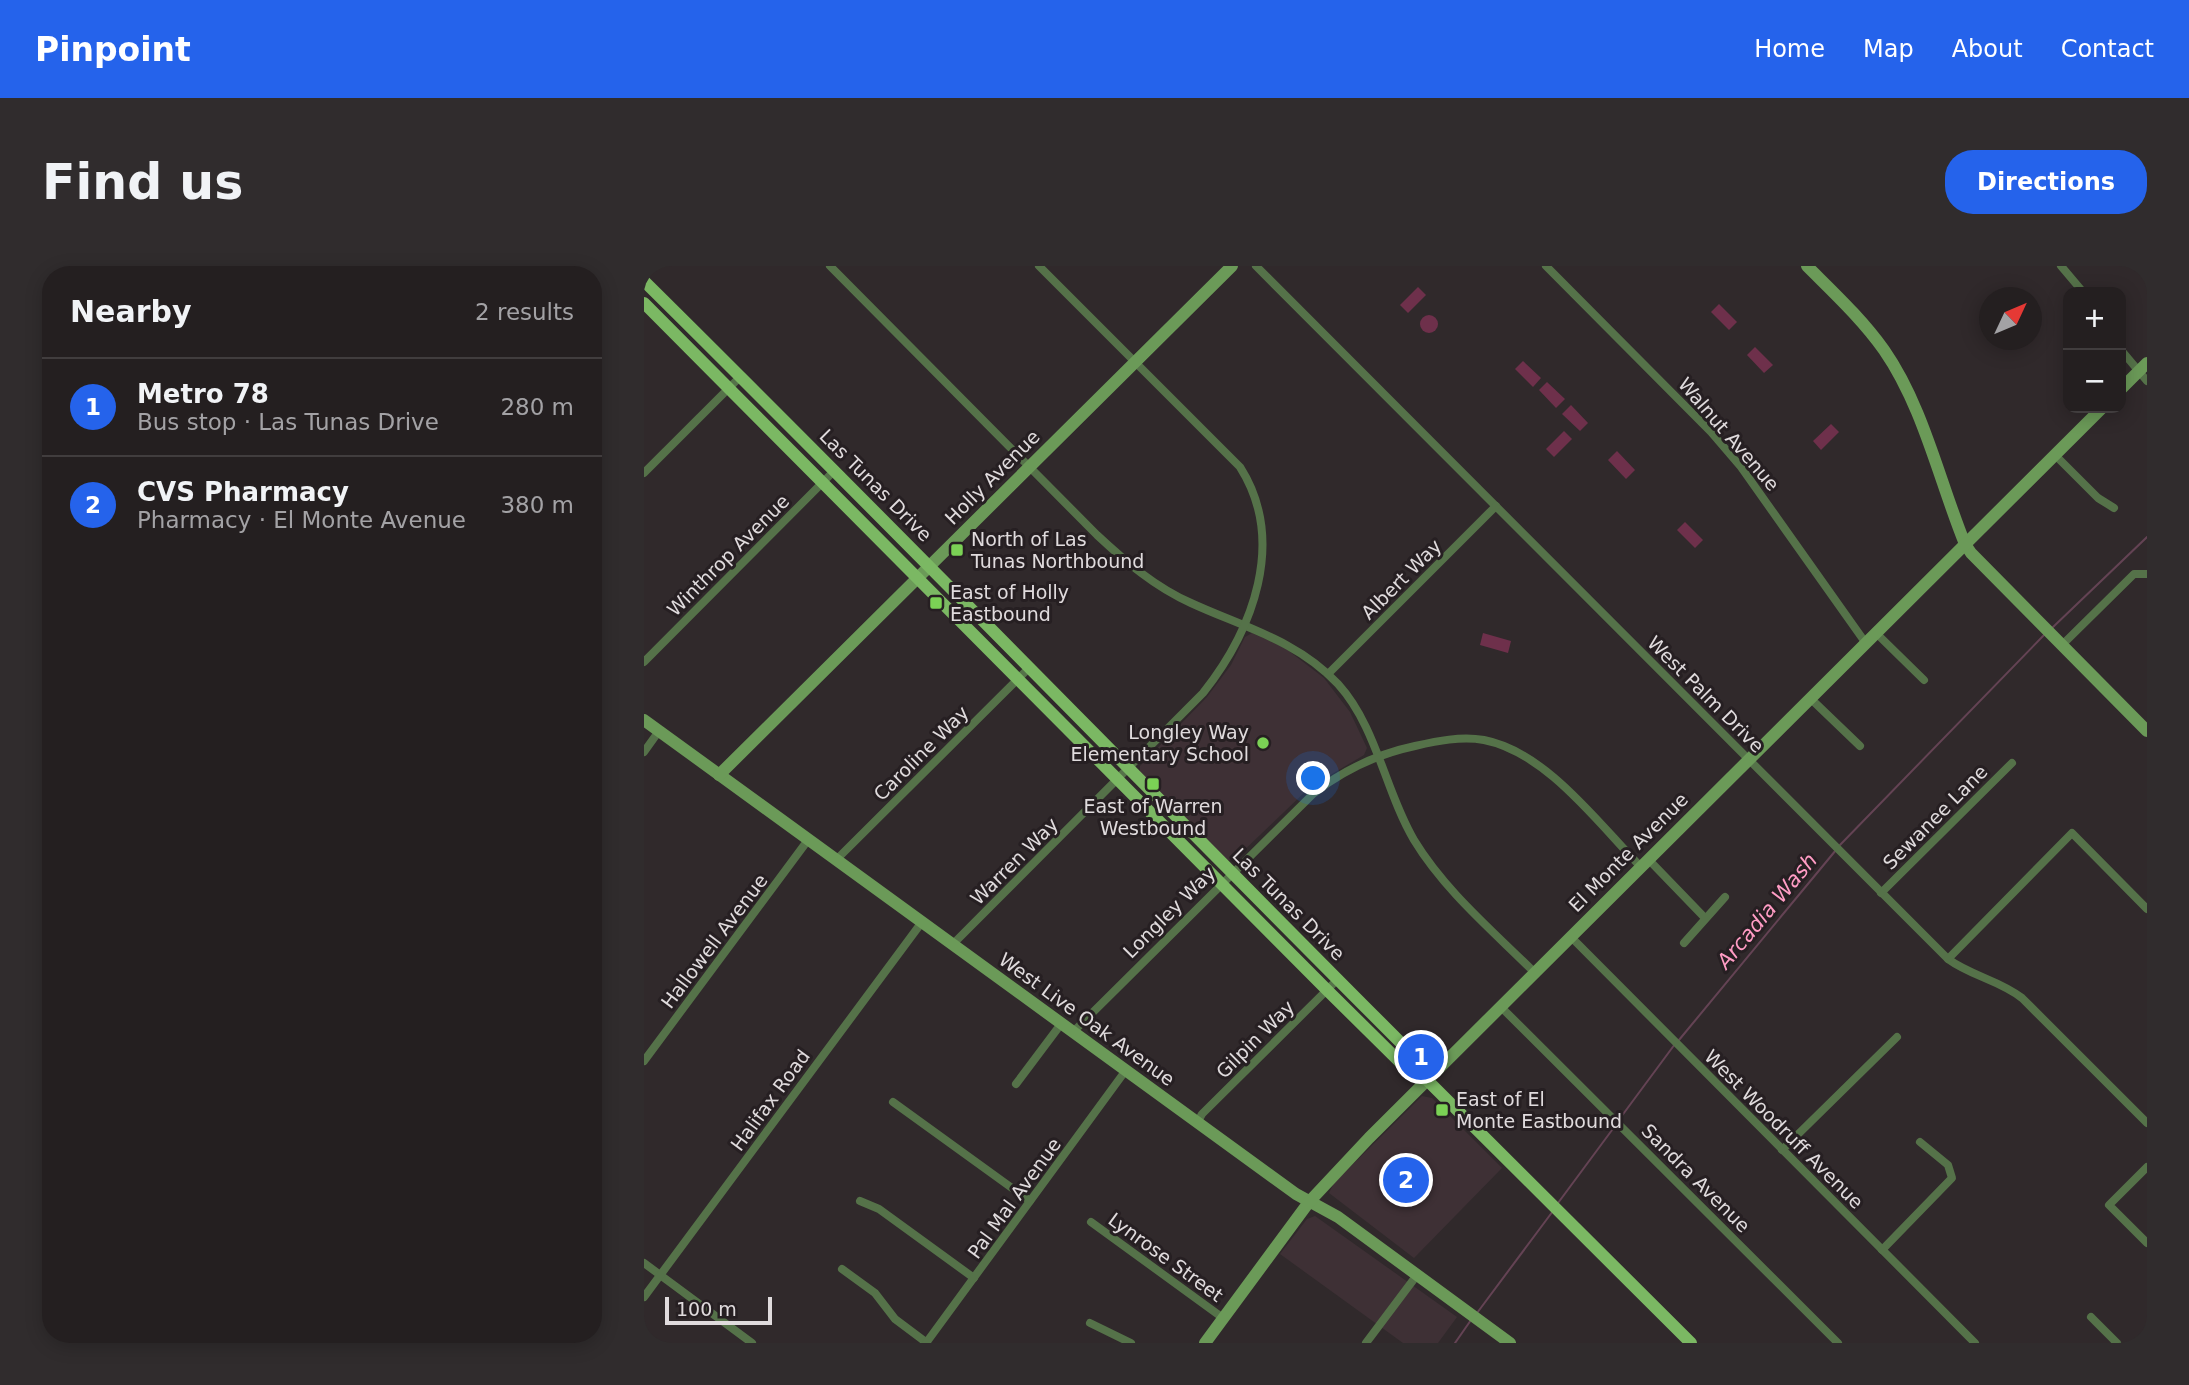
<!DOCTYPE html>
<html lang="en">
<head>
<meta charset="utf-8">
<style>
  :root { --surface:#241f20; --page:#302c2d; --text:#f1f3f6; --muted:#a3a2a5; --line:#413d3e; --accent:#2563eb }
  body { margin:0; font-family:"DejaVu Sans",sans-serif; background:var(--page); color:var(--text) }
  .controls { position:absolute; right:21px; top:21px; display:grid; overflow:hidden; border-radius:14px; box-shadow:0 4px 18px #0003 }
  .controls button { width:63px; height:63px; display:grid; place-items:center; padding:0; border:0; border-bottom:2px solid var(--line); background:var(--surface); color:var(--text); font:35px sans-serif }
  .compass { position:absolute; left:1335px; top:21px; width:63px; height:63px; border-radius:50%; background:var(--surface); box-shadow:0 4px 18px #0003; rotate:46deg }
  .scale { position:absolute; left:21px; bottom:18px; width:107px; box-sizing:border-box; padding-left:7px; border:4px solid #e0dbdd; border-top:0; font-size:19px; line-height:24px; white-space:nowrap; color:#e0dbdd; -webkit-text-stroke:5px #261f22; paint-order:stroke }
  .you { position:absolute; left:670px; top:513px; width:24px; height:24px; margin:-18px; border:5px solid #fff; border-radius:50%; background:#1a73e8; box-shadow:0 0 0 10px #1a73e833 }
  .badge { display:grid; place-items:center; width:46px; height:46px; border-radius:50%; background:var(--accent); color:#fff; font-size:23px; font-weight:700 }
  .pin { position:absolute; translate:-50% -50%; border:4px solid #fff; box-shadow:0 2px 7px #0006 }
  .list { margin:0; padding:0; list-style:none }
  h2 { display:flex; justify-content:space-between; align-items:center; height:91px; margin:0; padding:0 28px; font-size:30px }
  h2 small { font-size:23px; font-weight:400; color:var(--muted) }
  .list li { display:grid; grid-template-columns:46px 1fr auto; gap:21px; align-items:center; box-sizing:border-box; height:98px; padding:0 28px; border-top:2px solid var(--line) }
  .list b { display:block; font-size:26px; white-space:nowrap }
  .list p { margin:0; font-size:23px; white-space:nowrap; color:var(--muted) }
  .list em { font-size:23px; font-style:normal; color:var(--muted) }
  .map { position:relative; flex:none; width:1503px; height:1077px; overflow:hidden; border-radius:28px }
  header { display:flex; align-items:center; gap:42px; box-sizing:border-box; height:98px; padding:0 35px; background:var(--accent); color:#fff }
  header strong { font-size:33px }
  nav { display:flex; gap:38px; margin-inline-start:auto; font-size:24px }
  .intro { display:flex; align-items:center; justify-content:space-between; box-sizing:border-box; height:168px; padding:0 42px }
  h1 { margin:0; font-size:49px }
  .button { padding:18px 32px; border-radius:28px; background:var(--accent); color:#fff; font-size:24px; font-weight:700 }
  main { display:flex; gap:42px; padding:0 42px }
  aside { flex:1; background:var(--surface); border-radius:28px; box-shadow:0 4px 18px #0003 }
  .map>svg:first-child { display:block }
</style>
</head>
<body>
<header>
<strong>Pinpoint</strong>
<nav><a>Home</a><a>Map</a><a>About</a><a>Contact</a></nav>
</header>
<div class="intro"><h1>Find us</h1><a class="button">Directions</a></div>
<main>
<aside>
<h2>Nearby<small>2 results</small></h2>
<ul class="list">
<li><span class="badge">1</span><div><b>Metro 78</b><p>Bus stop · Las Tunas Drive</p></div><em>280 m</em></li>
<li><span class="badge">2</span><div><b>CVS Pharmacy</b><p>Pharmacy · El Monte Avenue</p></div><em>380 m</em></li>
</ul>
</aside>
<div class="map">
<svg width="1503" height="1077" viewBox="0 0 1503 1077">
  <rect width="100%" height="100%" fill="#30292b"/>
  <g fill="#3e3035">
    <polygon points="608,367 641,382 680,412 706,446 723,482 720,489 666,521 592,592 583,595 496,507 496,500 563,431 587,399 601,371"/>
    <polygon points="778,830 788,832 858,902 770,992 685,927 690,917"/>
    <polygon points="671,950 813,1051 794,1077 759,1077 636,988 663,953"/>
  </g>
  <g fill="#6e304b">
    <polygon points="774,21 782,29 764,47 756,39"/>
    <polygon points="1075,38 1093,56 1085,64 1067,46"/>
    <circle cx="785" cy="58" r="9"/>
    <polygon points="1111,81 1129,99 1120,107 1103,89"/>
    <polygon points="879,95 897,112 889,121 871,103"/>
    <polygon points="903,116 921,133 912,142 895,124"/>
    <polygon points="927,139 944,157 936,165 918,148"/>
    <polygon points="1187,158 1195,166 1177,184 1169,175"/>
    <polygon points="920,165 928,173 910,191 902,183"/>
    <polygon points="973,185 991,204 982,213 964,194"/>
    <polygon points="1041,256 1059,274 1051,282 1033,264"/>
    <polygon points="839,367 867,375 864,387 836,379"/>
  </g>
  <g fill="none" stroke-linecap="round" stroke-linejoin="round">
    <g stroke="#644354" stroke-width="2">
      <polyline points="1408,362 1503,271"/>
      <polyline points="1195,580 1401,368"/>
      <polyline points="1035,774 1192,584"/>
      <polyline points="974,855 1031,778"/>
      <polyline points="914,937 971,860"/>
      <polyline points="833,1047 909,945"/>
      <polyline points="811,1077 827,1054"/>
    </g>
    <g stroke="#557249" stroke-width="8">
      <path d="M 186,0 L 453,269 C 482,296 511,321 547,337 C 599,361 653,374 694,418 C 733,461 741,525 770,574 C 801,625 849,665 891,707"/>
      <path d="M 612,0 L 1304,693 C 1327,710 1355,714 1378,732 L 1503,857"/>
      <polyline points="902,0 1067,166 1097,201 1221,376"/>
      <polyline points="1417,0 1439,26"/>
      <polyline points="1477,84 1503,115"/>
      <polyline points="1411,189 1454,232 1470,242"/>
      <polyline points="0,207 96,111"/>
      <polyline points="1231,366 1280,414"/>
      <polyline points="1418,379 1490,308 1503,308"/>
      <polyline points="0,396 191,204"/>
      <polyline points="684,408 852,240"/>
      <polyline points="1166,432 1216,480"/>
      <polyline points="0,486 15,465"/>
      <polyline points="1004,593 1061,652"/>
      <polyline points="192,594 384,403"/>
      <polyline points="1237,627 1368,497"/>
      <polyline points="927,671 1331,1077"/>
      <polyline points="1040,677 1081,631"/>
      <path d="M 309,678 L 559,427 C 609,364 643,275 596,201 L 395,0"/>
      <polyline points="1304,693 1428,567 1503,643"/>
      <polyline points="857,741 1194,1077"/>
      <path d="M 429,766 L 670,527 C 700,504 733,488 771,480 C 793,475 817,470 840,474 C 902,486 954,557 996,600"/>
      <polyline points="0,795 164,574"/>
      <polyline points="372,818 417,758"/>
      <polyline points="249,836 386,935"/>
      <polyline points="553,857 558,848 694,713"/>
      <polyline points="1138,884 1253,771"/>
      <polyline points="1503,901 1465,939 1503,977"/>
      <polyline points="216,935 235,943 330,1012"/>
      <polyline points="447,956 579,1052"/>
      <polyline points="1238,984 1308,912 1304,899 1276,876"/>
      <polyline points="0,997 108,1077"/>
      <polyline points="198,1003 231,1027 251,1053 283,1077"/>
      <polyline points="0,1031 278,656"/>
      <polyline points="1447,1051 1473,1077"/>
      <polyline points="446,1057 487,1077"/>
      <polyline points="282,1077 482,804"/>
      <polyline points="722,1077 773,1009"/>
    </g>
    <g stroke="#6b9a58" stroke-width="12">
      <path d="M 1163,0 C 1190,27 1218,53 1240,84 C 1279,140 1295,214 1321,278 L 1327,287 L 1503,465"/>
      <polyline points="1477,123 1503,97"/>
      <polyline points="0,454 652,928 694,951 866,1077"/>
      <polyline points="75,509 588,0"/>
      <polyline points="561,1077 665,936 725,872 1458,142"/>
    </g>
    <g stroke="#7bb863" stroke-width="12">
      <path d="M 0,15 C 262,274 518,538 778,798 L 783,814"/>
      <polyline points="0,37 683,724 768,808 783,814 1047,1077"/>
    </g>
  </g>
  <g fill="#7bd155" stroke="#261f22" stroke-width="2.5">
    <rect x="306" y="277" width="14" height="14" rx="3.5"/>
    <rect x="285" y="330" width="14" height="14" rx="3.5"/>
    <circle cx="619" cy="477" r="7"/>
    <rect x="502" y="511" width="14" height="14" rx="3.5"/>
    <rect x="791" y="837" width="14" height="14" rx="3.5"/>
  </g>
  <g text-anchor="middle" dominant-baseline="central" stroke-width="6" stroke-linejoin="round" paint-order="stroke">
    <g font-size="19" fill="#e0dbdd" stroke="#261f22">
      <text transform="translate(1085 168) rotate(49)">Walnut Avenue</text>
      <text transform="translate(348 211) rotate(-45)">Holly Avenue</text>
      <text transform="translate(232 219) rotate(45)">Las Tunas Drive</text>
      <text transform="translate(84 289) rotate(-45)">Winthrop Avenue</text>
      <text transform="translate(757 313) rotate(-45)">Albert Way</text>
      <text transform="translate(1062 428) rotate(45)">West Palm Drive</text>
      <text transform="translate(277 487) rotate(-45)">Caroline Way</text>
      <text transform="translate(1291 551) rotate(-45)">Sewanee Lane</text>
      <text transform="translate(984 586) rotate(-45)">El Monte Avenue</text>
      <text transform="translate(370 595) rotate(-45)">Warren Way</text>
      <text transform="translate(645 638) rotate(45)">Las Tunas Drive</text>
      <text transform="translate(525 646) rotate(-45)">Longley Way</text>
      <text transform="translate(70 675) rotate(-53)">Hallowell Avenue</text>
      <text transform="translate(443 753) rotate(36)">West Live Oak Avenue</text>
      <text transform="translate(611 773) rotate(-45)">Gilpin Way</text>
      <text transform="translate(126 834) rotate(-54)">Halifax Road</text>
      <text transform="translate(1140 863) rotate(45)">West Woodruff Avenue</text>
      <text transform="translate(1052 912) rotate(45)">Sandra Avenue</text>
      <text transform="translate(370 932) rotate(-54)">Pal Mal Avenue</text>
      <text transform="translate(522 991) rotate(36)">Lynrose Street</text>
    </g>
    <g font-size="19" fill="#e0dbdd" stroke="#261f22" text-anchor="start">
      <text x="327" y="273">North of Las<tspan x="327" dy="22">Tunas Northbound</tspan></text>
      <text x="306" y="326">East of Holly<tspan x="306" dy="22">Eastbound</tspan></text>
      <text x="605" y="466" text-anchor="end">Longley Way<tspan x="605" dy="22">Elementary School</tspan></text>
      <text x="509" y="540" text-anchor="middle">East of Warren<tspan x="509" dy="22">Westbound</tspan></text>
      <text x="812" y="833">East of El<tspan x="812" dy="22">Monte Eastbound</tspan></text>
    </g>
    <g font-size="21" font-style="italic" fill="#ff9cc4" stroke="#261f22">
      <text transform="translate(1123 645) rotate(-50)">Arcadia Wash</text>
    </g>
  </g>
</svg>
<div class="controls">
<button>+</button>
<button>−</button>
</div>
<svg class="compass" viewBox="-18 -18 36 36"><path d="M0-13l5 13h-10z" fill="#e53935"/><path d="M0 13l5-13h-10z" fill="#a3a2a5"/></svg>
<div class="scale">100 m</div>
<div class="you"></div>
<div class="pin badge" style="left:777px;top:791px">1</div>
<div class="pin badge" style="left:762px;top:914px">2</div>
</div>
</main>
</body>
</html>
